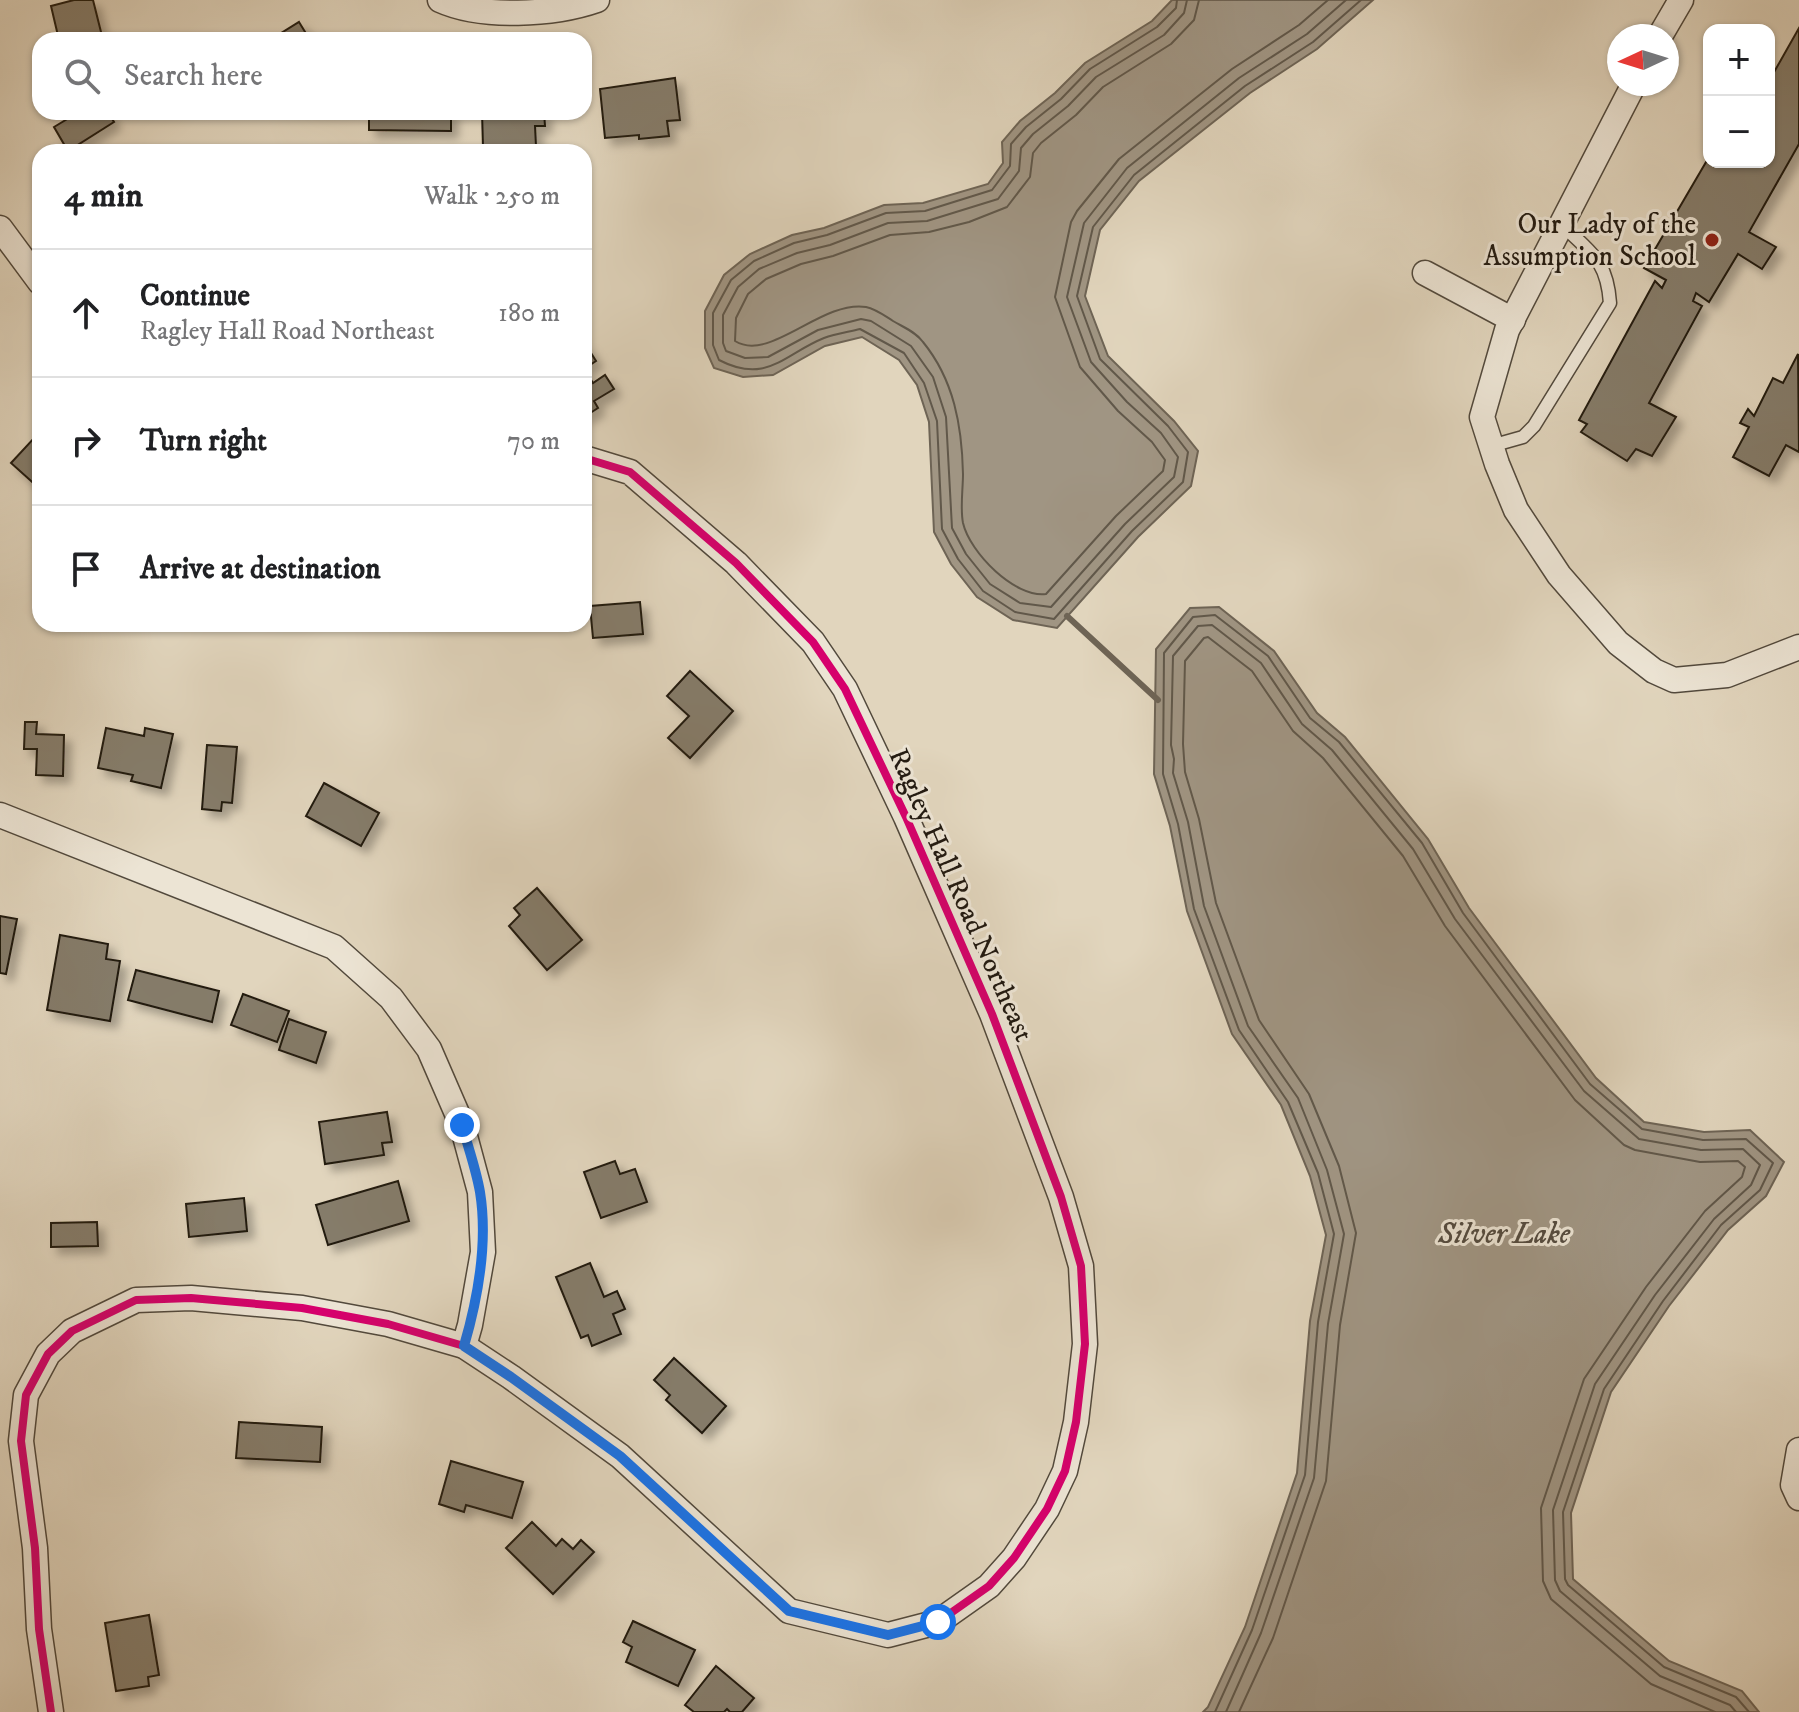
<!DOCTYPE html>
<html lang="en">
<head>
<meta charset="utf-8">
<style>
  :root { --surface:#fff; --page:#f2f2f2; --text:#202124; --muted:#757577; --line:#e0e0e0 }
  body { margin:0; font-family:"IM FELL DW Pica",serif; background:var(--page); color:var(--text) }
  .controls { position:absolute; right:24px; top:24px; display:grid; overflow:hidden; border-radius:16px; box-shadow:0 2px 6px #0004 }
  .controls button { width:72px; height:72px; display:grid; place-items:center; padding:0; border:0; border-bottom:2px solid var(--line); background:var(--surface); color:var(--text); font:40px sans-serif }
  .compass { position:absolute; left:1607px; top:24px; width:72px; height:72px; border-radius:50%; background:var(--surface); box-shadow:0 2px 6px #0004; rotate:266deg }
  .stop { position:absolute; width:24px; height:24px; margin:-18px; border:6px solid #1a73e8; border-radius:50%; background:#fff }
  .stop.end { background:#1a73e8; border-color:#fff; box-shadow:0 2px 8px #0008 }
  .list { margin:0; padding:0; list-style:none }
  h2 { display:flex; justify-content:space-between; align-items:center; height:104px; margin:0; padding:0 32px; font-size:34px }
  h2 small { font-size:26px; font-weight:400; color:var(--muted) }
  .list li { display:grid; grid-template-columns:52px 1fr auto; gap:24px; align-items:center; box-sizing:border-box; height:128px; padding:0 32px; border-top:2px solid var(--line) }
  .list b { display:block; font-size:30px; white-space:nowrap }
  .list p { margin:0; font-size:26px; white-space:nowrap; color:var(--muted) }
  .list em { font-size:26px; font-style:normal; color:var(--muted) }
  .icon { flex:none; width:44px; height:44px; fill:none; stroke:currentColor; stroke-width:2; stroke-linecap:round; stroke-linejoin:round }
  .map { position:relative; flex:none; width:1799px; height:1712px; overflow:hidden }
  .search { position:absolute; background:var(--surface); box-shadow:0 2px 6px #0004; left:32px; top:32px; width:560px; height:88px; display:flex; align-items:center; gap:20px; box-sizing:border-box; padding:0 28px; border-radius:24px; color:var(--muted); font-size:30px }
  .panel { position:absolute; background:var(--surface); box-shadow:0 2px 6px #0004; left:32px; top:144px; width:560px; height:488px; border-radius:24px }
  .map>svg:first-child { display:block }
</style>
</head>
<body>
<div class="map">
<svg width="1799" height="1712" viewBox="0 0 1799 1712">
  <defs>
    <filter id="shadow"><feDropShadow dx="7" dy="7" stdDeviation="4" flood-color="#0004"/></filter>
  </defs>
  <rect width="100%" height="100%" fill="#e1d5bd"/>
  <filter id="stains"><feTurbulence type="fractalNoise" baseFrequency=".0025" numOctaves="4"/><feColorMatrix values="0 0 0 0 .2 0 0 0 0 .09 0 0 0 0 .02 0 0 0 .5 -.17"/></filter>
  <radialGradient id="worn" r=".72"><stop offset=".6" stop-color="#630" stop-opacity="0"/><stop offset="1" stop-color="#630" stop-opacity=".3"/></radialGradient>
  <g fill="#a09583" stroke="#6e6455" stroke-width="2">
    <polygon points="1172,0 1373,0 1317,49 1250,93 1139,181 1100,230 1085,296 1108,356 1174,421 1198,451 1191,486 1138,537 1057,628 1013,620 977,597 951,564 934,532 929,422 917,385 899,360 862,337 825,346 773,375 743,377 714,368 705,348 705,311 724,275 750,254 792,235 824,228 884,205 923,203 988,184 1003,163 1002,142 1020,121 1055,93 1085,63 1152,21"/>
    <polygon points="1219,607 1274,651 1317,713 1345,737 1428,839 1469,908 1596,1078 1644,1122 1704,1132 1750,1130 1784,1162 1766,1196 1728,1230 1669,1306 1611,1392 1571,1513 1573,1579 1669,1661 1742,1691 1759,1712 1203,1712 1208,1707 1245,1627 1297,1473 1310,1321 1326,1235 1310,1176 1281,1105 1232,1034 1187,911 1170,826 1154,774 1156,649 1190,608"/>
  </g>
  <g fill="none" stroke-linecap="round" stroke-linejoin="round">
    <g stroke="#61584a" stroke-width="2">
      <path d="M 1177,0 L 1176,8 L 1157,27 L 1090,69 L 1061,99 L 1026,127 L 1011,144 L 1010,166 L 992,190 L 925,211 L 886,213 L 827,235 L 794,243 L 754,261 L 731,280 L 713,313 L 713,345 L 719,360 C 767,385 784,354 824,338 C 835,334 848,332 860,329 L 904,353 L 924,383 L 937,421 L 942,529 L 958,559 L 983,591 L 1015,612 L 1054,619 L 1132,531 L 1183,482 L 1188,452 L 1168,426 L 1100,359 L 1077,296 L 1093,227 L 1134,175 L 1245,86 L 1313,42 L 1361,0"/>
      <polyline points="1187,0 1184,13 1164,35 1096,77 1068,106 1033,134 1021,148 1019,171 998,199 927,221 888,223 830,245 797,253 759,269 738,287 723,315 723,343 726,351 745,358 768,357 818,330 861,319 871,321 911,346 933,377 946,417 952,528 966,554 990,584 1020,603 1051,607 1125,524 1174,477 1178,457 1161,433 1127,402 1091,362 1067,297 1084,223 1127,168 1239,78 1307,34 1346,0"/>
      <path d="M 1199,0 L 1194,20 L 1171,44 L 1103,87 L 1076,115 L 1041,143 L 1033,153 L 1030,177 L 1007,207 L 969,222 L 929,232 L 890,235 L 833,256 L 801,264 L 766,279 L 748,294 L 736,318 L 735,341 C 770,363 821,300 866,307 C 876,309 885,316 893,321 C 903,327 916,332 923,342 C 954,380 962,426 963,474 C 963,489 960,508 963,523 C 970,553 1015,598 1046,594 L 1116,516 L 1163,471 L 1165,460 L 1152,442 L 1118,411 L 1080,367 L 1055,297 L 1071,222 L 1077,211 L 1119,159 L 1232,69 L 1299,25 L 1328,0"/>
      <polyline points="1215,1712 1252,1630 1305,1475 1318,1322 1334,1234 1318,1173 1288,1102 1239,1030 1194,909 1178,824 1163,774 1164,653 1193,617 1215,615 1268,656 1310,718 1339,742 1422,843 1463,913 1590,1084 1642,1129 1703,1140 1746,1139 1773,1163 1760,1190 1721,1225 1663,1301 1604,1389 1563,1512 1565,1579 1568,1585 1664,1667 1736,1697 1749,1712"/>
      <polyline points="1226,1712 1261,1633 1314,1478 1328,1324 1344,1234 1327,1170 1298,1098 1248,1026 1204,906 1188,822 1173,773 1174,759 1171,745 1173,656 1198,626 1212,625 1261,663 1302,724 1332,750 1413,849 1455,919 1584,1091 1639,1139 1701,1150 1743,1149 1760,1165 1751,1185 1714,1219 1655,1295 1595,1384 1553,1510 1555,1580 1560,1591 1660,1676 1730,1705 1736,1712"/>
      <polyline points="1239,1712 1273,1638 1326,1481 1340,1325 1356,1233 1339,1166 1309,1094 1259,1020 1216,903 1199,819 1185,772 1183,744 1185,661 1204,638 1208,637 1252,671 1293,731 1323,758 1403,856 1445,926 1575,1100 1624,1145 1635,1150 1700,1162 1738,1161 1745,1167 1742,1177 1705,1211 1646,1287 1584,1379 1541,1508 1543,1581 1551,1599 1651,1684 1715,1712"/>
    </g>
    <polyline stroke="#6e6455" stroke-width="6" points="1067,616 1158,700"/>
  </g>
  <g fill="#857b6a" stroke="#221a11" stroke-width="2" filter="url(#shadow)">
    <polygon points="74,0 93,0 103,40 59,40 51,6"/>
    <polygon points="299,22 310,40 270,40"/>
    <polygon points="1799,28 1799,144 1749,232 1776,247 1762,269 1738,254 1709,302 1696,293 1693,301 1702,306 1649,403 1676,417 1652,456 1636,449 1627,461 1581,432 1587,424 1579,420 1655,281 1662,288 1666,280 1644,268 1709,157 1709,162 1769,162 1769,81"/>
    <polygon points="675,78 680,120 667,121 669,136 639,139 639,135 605,138 600,89"/>
    <polygon points="79,112 108,112 114,122 68,151 54,127"/>
    <polygon points="369,112 451,112 451,131 369,130"/>
    <polygon points="482,112 544,112 545,126 535,126 536,146 483,147"/>
    <polygon points="586,345 596,361 584,369 593,383 605,375 614,389 594,401 598,408 584,417 584,346"/>
    <polygon points="1798,354 1799,452 1786,445 1769,476 1733,457 1749,427 1740,423 1748,409 1754,416 1773,378 1783,383"/>
    <polygon points="35,437 40,441 40,489 11,463"/>
    <polygon points="640,602 643,634 593,638 590,606"/>
    <polygon points="690,671 733,711 690,758 668,738 689,716 667,696"/>
    <polygon points="25,722 37,722 36,734 64,735 63,776 36,775 37,749 24,749"/>
    <polygon points="106,728 144,736 145,728 173,734 161,788 131,781 133,775 98,768"/>
    <polygon points="207,745 237,747 232,803 222,802 221,811 202,809"/>
    <polygon points="324,783 379,813 361,846 306,816"/>
    <polygon points="537,888 582,940 547,970 509,926 520,915 514,908"/>
    <polygon points="0,916 17,919 6,974 0,973"/>
    <polygon points="60,935 108,944 106,959 120,961 110,1021 47,1010"/>
    <polygon points="136,970 219,991 212,1022 128,1000"/>
    <polygon points="243,994 289,1011 277,1042 231,1025"/>
    <polygon points="289,1019 326,1032 316,1063 279,1050"/>
    <polygon points="387,1112 392,1142 382,1143 384,1155 325,1164 319,1122"/>
    <polygon points="615,1161 620,1174 635,1169 647,1202 601,1218 584,1172"/>
    <polygon points="398,1181 409,1221 328,1245 316,1205"/>
    <polygon points="244,1198 247,1231 189,1237 186,1204"/>
    <polygon points="97,1222 98,1246 51,1247 51,1223"/>
    <polygon points="590,1263 604,1297 617,1291 625,1309 613,1314 621,1334 592,1346 588,1335 581,1338 556,1277"/>
    <polygon points="674,1358 726,1406 702,1433 666,1400 670,1395 654,1380"/>
    <polygon points="239,1422 322,1427 320,1462 236,1458"/>
    <polygon points="451,1461 523,1482 512,1518 466,1505 464,1512 439,1504"/>
    <polygon points="532,1522 556,1546 562,1539 573,1549 581,1540 594,1552 553,1594 506,1548"/>
    <polygon points="149,1615 159,1675 148,1677 149,1686 116,1691 105,1623"/>
    <polygon points="633,1621 695,1650 678,1686 626,1662 632,1647 623,1642"/>
    <polygon points="716,1666 754,1698 742,1712 730,1712 727,1709 724,1712 694,1712 685,1705"/>
  </g>
  <g fill="none" stroke-linecap="round" stroke-linejoin="round">
    <defs>
      <path id="service" d="M 1491,446 L 1523,437 L 1534,426 L 1610,303 C 1607,260 1591,253 1562,225"/>
      <g id="minor">
        <path d="M 440,0 C 482,19 554,15 597,0"/>
        <polyline points="1660,36 1681,0"/>
        <polyline points="1634,84 1507,330 1482,417 1497,464 1516,510 1559,575 1618,643 1654,671 1674,680 1727,675 1799,647"/>
        <polyline points="0,228 40,282"/>
        <polyline points="1425,273 1513,320"/>
        <polyline points="0,815 334,947 391,998 429,1049 462,1125 480,1192 483,1252 470,1325 464,1346"/>
        <polyline points="1799,1450 1793,1485 1799,1498"/>
        <polyline points="51,1712 39,1629 35,1548 21,1441 26,1395 48,1354 72,1331 136,1300 191,1298 302,1308 388,1324 464,1346 511,1377 620,1456 789,1611 888,1635 938,1622 989,1586 1014,1558 1047,1509 1065,1471 1076,1422 1085,1344 1081,1266 1061,1197 992,1014 906,817 845,689 813,642 736,563 630,472 584,458"/>
      </g>
    </defs>
    <use href="#service" stroke="#52493c" stroke-width="15"/>
    <use href="#minor" stroke="#52493c" stroke-width="27"/>
    <use href="#service" stroke="#ece4d4" stroke-width="12"/>
    <use href="#minor" stroke="#ece4d4" stroke-width="24"/>
    <defs>
      <polyline id="cycleway" points="51,1712 39,1629 35,1548 21,1441 26,1395 48,1354 72,1331 136,1300 191,1298 302,1308 388,1324 464,1346 511,1377 620,1456 789,1611 888,1635 938,1622 989,1586 1014,1558 1047,1509 1065,1471 1076,1422 1085,1344 1081,1266 1061,1197 992,1014 906,817 845,689 813,642 736,563 630,472 584,458"/>
    </defs>
    <use href="#cycleway" stroke="#ece4d4" stroke-width="13"/>
    <use href="#cycleway" stroke="#d6006c" stroke-width="8"/>
  </g>
  <g fill="none" stroke-linecap="round" stroke-linejoin="round">
    <path stroke="#1a73e8" stroke-width="10" d="M 462,1125 C 468,1147 476,1169 480,1192 C 488,1242 478,1298 464,1346 L 511,1377 L 620,1456 L 789,1611 L 888,1635 L 938,1622"/>
  </g>
  <circle fill="#8f2418" stroke="#ece4d4" stroke-width="3" cx="1712" cy="240" r="8"/>
  <g text-anchor="middle" dominant-baseline="central" stroke-width="6" stroke-linejoin="round" paint-order="stroke">
    <g font-size="28" fill="#221a11" stroke="#ece4d4" text-anchor="end">
      <text x="1696" y="224">Our Lady of the<tspan x="1696" dy="32">Assumption School</tspan></text>
    </g>
    <g font-size="28" fill="#221a11" stroke="#ece4d4">
      <text transform="translate(961 895) rotate(66)">Ragley Hall Road Northeast</text>
    </g>
    <g font-size="30" font-style="italic" fill="#544b3f" stroke="#ece4d4">
      <text x="1504" y="1234">Silver Lake</text>
    </g>
  </g>
  <rect width="100%" height="100%" filter="url(#stains)"/>
  <rect width="100%" height="100%" fill="url(#worn)"/>
</svg>
<div class="controls">
<button>+</button>
<button>−</button>
</div>
<svg class="compass" viewBox="-18 -18 36 36"><path d="M0-13l5 13h-10z" fill="#e53935"/><path d="M0 13l5-13h-10z" fill="#757577"/></svg>
<div class="stop" style="left:938px;top:1622px"></div>
<div class="stop end" style="left:462px;top:1125px"></div>
<div class="search"><svg class="icon" aria-label="search" viewBox="0 0 24 24"><circle cx="10" cy="10" r="6"/><path d="M15 15l6 6"/></svg>Search here</div>
<section class="panel">
<h2>4 min<small>Walk · 250 m</small></h2>
<ul class="list">
<li><svg class="icon" aria-label="ahead" viewBox="0 0 24 24"><path d="M12 20V5M6 11l6-6 6 6"/></svg><div><b>Continue</b><p>Ragley Hall Road Northeast</p></div><em>180 m</em></li>
<li><svg class="icon" aria-label="right" viewBox="0 0 24 24"><path d="M7 20v-9h11M14 6l5 5-5 5"/></svg><div><b>Turn right</b></div><em>70 m</em></li>
<li><svg class="icon" aria-label="arrive" viewBox="0 0 24 24"><path d="M6 21V4h12l-3 4 3 4H6"/></svg><div><b>Arrive at destination</b></div></li>
</ul>
</section>
</div>
</body>
</html>
